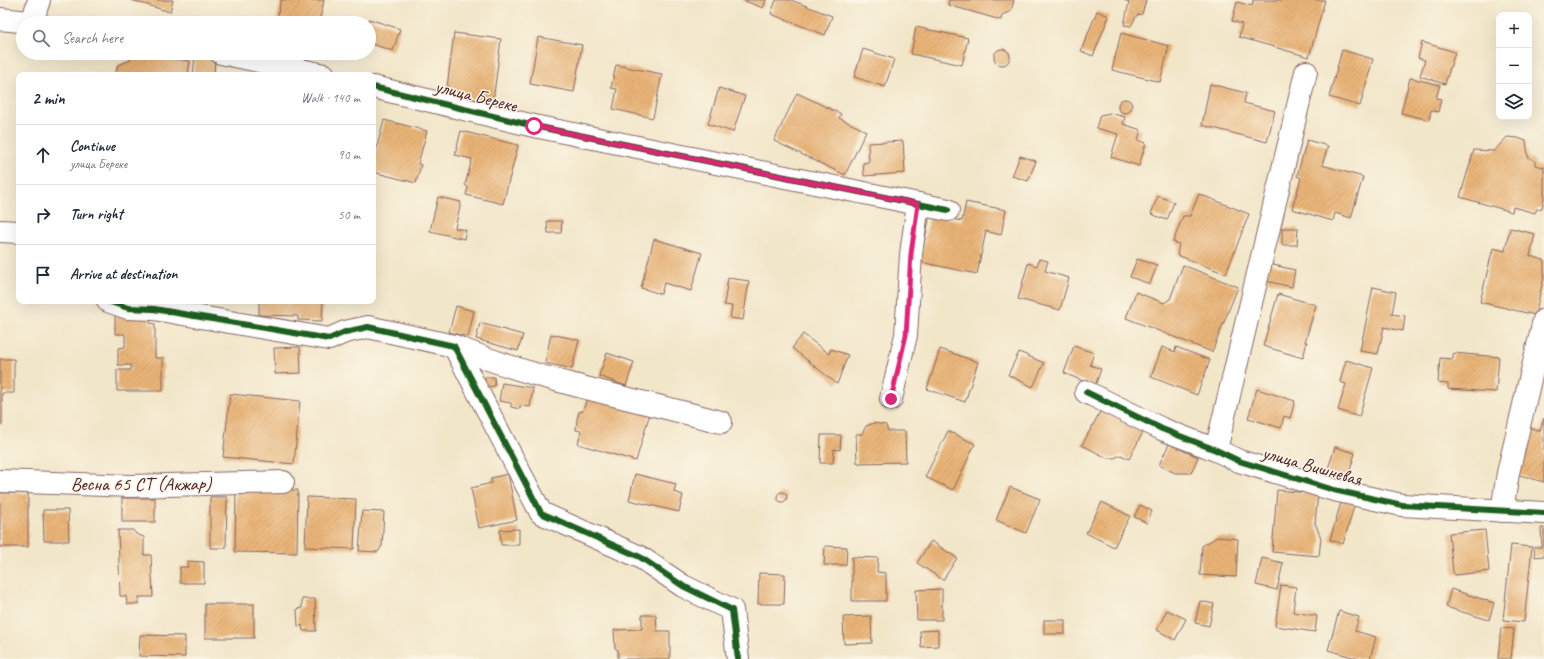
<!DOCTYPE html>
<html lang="en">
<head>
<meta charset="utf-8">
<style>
  :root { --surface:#fff; --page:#f6f6f7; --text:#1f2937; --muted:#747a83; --line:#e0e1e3 }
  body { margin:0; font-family:Caveat,sans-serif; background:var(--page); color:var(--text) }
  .controls { position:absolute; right:12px; top:12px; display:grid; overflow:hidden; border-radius:8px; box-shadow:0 4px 16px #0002 }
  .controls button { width:36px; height:36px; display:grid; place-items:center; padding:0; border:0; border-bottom:1px solid var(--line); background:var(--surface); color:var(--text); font:20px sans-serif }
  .stop { position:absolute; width:12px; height:12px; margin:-9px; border:3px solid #db2777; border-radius:50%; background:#fff }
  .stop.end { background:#db2777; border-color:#fff; box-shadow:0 1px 4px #0008 }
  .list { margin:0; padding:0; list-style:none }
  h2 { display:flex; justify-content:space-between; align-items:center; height:52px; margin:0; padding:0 16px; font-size:17px }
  h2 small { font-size:13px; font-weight:400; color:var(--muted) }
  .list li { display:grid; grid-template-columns:26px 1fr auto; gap:12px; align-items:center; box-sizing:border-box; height:60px; padding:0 16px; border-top:1px solid var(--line) }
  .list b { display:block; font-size:15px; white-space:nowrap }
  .list p { margin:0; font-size:13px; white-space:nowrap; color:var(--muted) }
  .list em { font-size:13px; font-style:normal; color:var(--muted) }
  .icon { flex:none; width:22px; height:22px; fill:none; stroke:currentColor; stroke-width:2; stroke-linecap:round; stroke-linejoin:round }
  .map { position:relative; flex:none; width:1544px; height:659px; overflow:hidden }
  .search { position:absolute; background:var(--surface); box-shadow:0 4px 16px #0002; left:16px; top:16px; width:360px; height:44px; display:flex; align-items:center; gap:10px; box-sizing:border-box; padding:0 14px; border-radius:22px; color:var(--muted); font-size:15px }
  .panel { position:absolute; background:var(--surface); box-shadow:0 4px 16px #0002; left:16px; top:72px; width:360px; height:232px; border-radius:8px }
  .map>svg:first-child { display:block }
</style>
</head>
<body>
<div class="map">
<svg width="1544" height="659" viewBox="0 0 1544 659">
  <defs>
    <pattern id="building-hatch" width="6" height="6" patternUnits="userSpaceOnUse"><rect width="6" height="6" fill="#e9b477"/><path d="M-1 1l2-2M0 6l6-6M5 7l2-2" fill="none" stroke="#c99a67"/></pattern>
  </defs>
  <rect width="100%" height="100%" fill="#fcf5e5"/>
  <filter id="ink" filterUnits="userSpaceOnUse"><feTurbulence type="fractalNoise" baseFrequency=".025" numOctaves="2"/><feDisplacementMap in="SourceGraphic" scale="8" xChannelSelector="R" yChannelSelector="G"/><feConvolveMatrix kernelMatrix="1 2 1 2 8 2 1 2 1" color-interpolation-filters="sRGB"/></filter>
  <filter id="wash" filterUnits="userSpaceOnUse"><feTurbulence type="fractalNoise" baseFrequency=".012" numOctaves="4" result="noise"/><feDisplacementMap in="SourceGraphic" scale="16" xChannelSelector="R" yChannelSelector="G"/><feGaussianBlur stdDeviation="0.9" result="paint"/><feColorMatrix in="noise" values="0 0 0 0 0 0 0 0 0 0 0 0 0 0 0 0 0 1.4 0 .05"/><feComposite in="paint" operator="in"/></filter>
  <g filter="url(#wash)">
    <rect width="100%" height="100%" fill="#f2e6c9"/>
    <g id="blocks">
      <g fill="url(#building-hatch)">
        <polygon points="131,0 173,0 170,12"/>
        <polygon points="281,0 324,0 319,23 276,23"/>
        <polygon points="742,0 766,0 763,8"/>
        <polygon points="776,0 791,0 832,16 825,35 771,14"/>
        <polygon points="949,0 1014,0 1011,11 1002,15 1001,20 948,5"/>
        <polygon points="1124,0 1146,0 1142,14 1137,15 1131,26 1124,25 1129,2"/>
        <polygon points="1253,0 1325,0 1309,57 1239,37 1242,24 1232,21 1237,2 1252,6"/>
        <polygon points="1097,11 1109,16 1093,56 1081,51"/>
        <polygon points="369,19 400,29 393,51 369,43"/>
        <polygon points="916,27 968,38 962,65 911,54"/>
        <polygon points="454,33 501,39 493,102 446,95"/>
        <polygon points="1121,33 1169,46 1160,82 1112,70"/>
        <polygon points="538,37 582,45 574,92 530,84"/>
        <polygon points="1422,42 1455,52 1445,84 1420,76 1425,60 1418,58"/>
        <polygon points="863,49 894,59 885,87 854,77"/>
        <circle cx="1002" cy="57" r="8"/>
        <polygon points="1342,50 1373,59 1360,106 1329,97"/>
        <polygon points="132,53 190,61 188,75 115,75 118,65 131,60"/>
        <polygon points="195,56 215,58 214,75 193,75"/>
        <polygon points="616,65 662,74 653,118 613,109 617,89 611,88"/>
        <polygon points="1410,78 1440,85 1436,98 1441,99 1438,112 1431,110 1429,120 1401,113"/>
        <polygon points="1210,84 1246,93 1244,103 1275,111 1267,142 1202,125"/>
        <polygon points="719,88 745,96 733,132 708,124"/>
        <polygon points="797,93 841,114 839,118 866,131 845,175 774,141"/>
        <circle cx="1125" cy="106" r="7"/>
        <polygon points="1110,113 1125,117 1123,124 1141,130 1138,140 1146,143 1139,166 1111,157 1118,134 1096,128 1100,115"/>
        <polygon points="384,120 427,131 418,164 421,165 416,183 373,172 373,162"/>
        <polygon points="461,131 518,145 503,204 466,195 468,187 465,185 472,159 455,155"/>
        <polygon points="1507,137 1518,138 1526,141 1528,157 1535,161 1535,165 1544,167 1544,198 1542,208 1537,209 1535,213 1513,207 1512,212 1460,197 1474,150 1494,151"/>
        <polygon points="1307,140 1328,146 1322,165 1363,177 1351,218 1335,213 1333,221 1292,209 1301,178 1297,176"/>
        <polygon points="903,141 905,173 864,176 863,163 869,162 868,143"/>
        <polygon points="1020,156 1036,161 1028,181 1012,176"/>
        <polygon points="1199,194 1249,214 1226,274 1177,255 1179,244 1173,242 1183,216 1190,216"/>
        <polygon points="1158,196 1174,202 1167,220 1151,214"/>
        <polygon points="438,197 461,202 455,228 466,230 464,239 430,231"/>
        <polygon points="966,202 1006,210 1001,235 986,231 977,274 920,262 930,215 962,221"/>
        <polygon points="547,221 562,221 561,233 548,233"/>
        <polygon points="1282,228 1298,228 1297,245 1282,245"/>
        <polygon points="1510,228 1535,234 1530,256 1544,260 1544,277 1535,315 1480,302 1493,248 1505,251"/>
        <polygon points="654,239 702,253 691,291 664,283 661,294 641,288"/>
        <polygon points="1039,259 1048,261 1045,271 1069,278 1060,310 1018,299 1028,263 1037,266"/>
        <polygon points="1137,259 1157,265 1150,284 1130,277"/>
        <polygon points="1269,264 1295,270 1292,287 1266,281"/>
        <polygon points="1183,265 1238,287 1212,352 1126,318 1136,292 1164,303 1170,299"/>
        <polygon points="728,278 749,281 743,320 730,318 732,306 724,305"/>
        <polygon points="1373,287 1396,292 1392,314 1405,316 1403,331 1384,327 1378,354 1360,351"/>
        <polygon points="1278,294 1316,305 1305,342 1307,342 1303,358 1263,346"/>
        <polygon points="259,301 323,301 322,321 298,320 298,316 259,315"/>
        <polygon points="456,306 474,311 468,337 449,332"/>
        <polygon points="115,313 150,313 150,323 155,324 155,358 163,358 163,391 117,391 117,370 131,370 131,365 118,365 118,348 125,347 125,334 115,334"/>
        <polygon points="480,323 523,335 518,351 476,339"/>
        <polygon points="551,334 579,340 572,369 545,363"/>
        <polygon points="803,334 829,354 831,349 848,355 837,384 792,348"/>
        <polygon points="1074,346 1094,353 1090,365 1101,369 1095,386 1064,373"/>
        <polygon points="300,347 301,373 275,374 274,348"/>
        <polygon points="1162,347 1175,352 1176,347 1210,360 1197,395 1151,377"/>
        <polygon points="940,349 978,362 965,402 927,389"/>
        <polygon points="1019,352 1044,363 1033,387 1008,375"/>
        <polygon points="607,353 634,362 626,386 599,376"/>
        <polygon points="1453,353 1499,357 1496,392 1448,389 1448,384 1438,383 1440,358 1453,359"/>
        <polygon points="0,359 14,359 14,393 2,393 2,425 0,425"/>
        <polygon points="1346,360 1373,368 1359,417 1338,410 1346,384 1340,382"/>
        <polygon points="485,377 494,377 495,386 486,387"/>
        <polygon points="502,383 533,388 530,407 520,406 520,409 511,407 511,403 499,401"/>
        <polygon points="1257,389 1295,401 1290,418 1284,416 1281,428 1248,418"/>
        <polygon points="230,394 300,401 294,464 223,457"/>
        <polygon points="588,395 650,413 636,461 578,444 581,431 576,430 577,419 579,412 583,411"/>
        <polygon points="1101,410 1143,432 1129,459 1121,455 1114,458 1107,458 1082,445"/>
        <polygon points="1544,418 1544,482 1516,474 1528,427 1540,431"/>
        <polygon points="874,423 886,425 888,431 905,431 906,462 857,463 856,434 862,434 866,426"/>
        <polygon points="948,431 975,444 953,490 925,477"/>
        <polygon points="821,435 841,435 840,450 834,449 833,463 820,463"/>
        <polygon points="1169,444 1198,457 1191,473 1175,473 1159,465"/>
        <polygon points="1335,447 1355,453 1347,481 1326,475"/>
        <polygon points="508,474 517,520 479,528 471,488 492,483 491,478"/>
        <polygon points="635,474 676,484 674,492 683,495 679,512 629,500"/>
        <polygon points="1010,487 1040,499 1026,533 996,520"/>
        <polygon points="236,489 298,490 297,553 235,552"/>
        <polygon points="1277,490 1318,494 1315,523 1321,538 1319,556 1272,552"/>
        <circle cx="782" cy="497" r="5"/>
        <rect x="0" y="493" width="28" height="54"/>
        <polygon points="210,497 227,497 226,548 210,548"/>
        <polygon points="307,497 356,499 354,549 305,547"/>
        <rect x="122" y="498" width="33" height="24"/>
        <polygon points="1342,499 1355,503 1343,544 1330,540"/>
        <polygon points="1102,502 1130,516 1114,547 1086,533"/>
        <polygon points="1140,505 1152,511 1147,523 1134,517"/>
        <polygon points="43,510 68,510 69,541 44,541"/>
        <polygon points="362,511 384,512 382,546 378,552 359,551"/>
        <polygon points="1541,528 1544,528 1544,556 1535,557 1534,547 1542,547"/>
        <polygon points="519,529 519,545 501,545 500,530"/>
        <polygon points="118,530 133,530 136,534 144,537 144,555 151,555 153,597 139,597 139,604 127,604 126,596 120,596"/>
        <polygon points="1485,530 1489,571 1455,575 1453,572 1449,533"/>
        <polygon points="1217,537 1238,539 1236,577 1200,575 1202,546"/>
        <polygon points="931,541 957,558 943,580 917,563"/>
        <polygon points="1511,545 1532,547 1524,622 1503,620"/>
        <polygon points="825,546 847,547 846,565 824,565"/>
        <polygon points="852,557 878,558 877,572 886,573 886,601 852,601"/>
        <polygon points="1262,558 1283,563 1277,590 1256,585"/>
        <polygon points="188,561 204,562 204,583 180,583 180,567 188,567"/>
        <polygon points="759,573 785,574 784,604 758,604"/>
        <polygon points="1281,585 1296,587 1293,612 1317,616 1315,632 1275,626"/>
        <polygon points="942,589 942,620 917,620 916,590"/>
        <polygon points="1451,589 1494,603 1489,620 1446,607"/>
        <polygon points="302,599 315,599 316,631 303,631 302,625 298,626 297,609 302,608"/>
        <polygon points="1200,601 1214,604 1209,626 1195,623"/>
        <rect x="205" y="604" width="49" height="34"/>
        <polygon points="1167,610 1186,619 1175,640 1157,630"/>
        <polygon points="1339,611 1359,617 1355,631 1376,637 1370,659 1359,659 1328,650"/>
        <polygon points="642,615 656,615 657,631 670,631 670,659 618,659 618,650 615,648 614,630 642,629"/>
        <polygon points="871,616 872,643 844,644 843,617"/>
        <rect x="1044" y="620" width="21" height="14"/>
        <polygon points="1501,628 1514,629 1511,659 1498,659"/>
        <polygon points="938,630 938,646 921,647 920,631"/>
        <polygon points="140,635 185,636 185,657 139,656"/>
      </g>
    </g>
  </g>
  <g filter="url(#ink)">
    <use href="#blocks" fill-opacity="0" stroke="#856562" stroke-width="1"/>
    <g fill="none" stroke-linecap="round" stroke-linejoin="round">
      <defs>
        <g id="minor">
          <polyline points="0,19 39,23"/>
          <polyline points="32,22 39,0"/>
          <polyline points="221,53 324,75"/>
          <polyline points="373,87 534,126 948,210"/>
          <polyline points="0,231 19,232"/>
          <polyline points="108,301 128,308 154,309 329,339 345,332 368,327 454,346 541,513 640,557 683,586 732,610 738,659"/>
          <path d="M 454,346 C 539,381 632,398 721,422"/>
          <polyline points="1086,392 1162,429 1216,450 1239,461 1334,490 1402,505 1544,513"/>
          <polyline points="891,399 906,335 911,254 918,204"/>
          <polyline points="1216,450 1306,72"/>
          <polyline points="0,481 131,486 283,482"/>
          <polyline points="1502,511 1508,473 1544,320"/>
        </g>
      </defs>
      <use href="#minor" stroke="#856562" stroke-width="24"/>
      <use href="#minor" stroke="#fff" stroke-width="22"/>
      <defs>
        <g id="cycleway">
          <polyline points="373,87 534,126 948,210"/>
          <polyline points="108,301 128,308 154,309 329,339 345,332 368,327 454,346 541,513 640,557 683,586 732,610 738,659"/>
          <polyline points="1086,392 1162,429 1216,450 1239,461 1334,490 1402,505 1544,513"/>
        </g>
      </defs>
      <use href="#cycleway" stroke="#fcf5e5" stroke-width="8"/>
      <use href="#cycleway" stroke="#1b5e20" stroke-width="6"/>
    </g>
  </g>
  <g fill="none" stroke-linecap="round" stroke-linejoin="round" filter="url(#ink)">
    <polyline stroke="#db2777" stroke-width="5" points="534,126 918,204 911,254 906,335 891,399"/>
  </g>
  <g text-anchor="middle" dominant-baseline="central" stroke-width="3" stroke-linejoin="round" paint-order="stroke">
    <g font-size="19" fill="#4a1f2b" stroke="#fcf5e5">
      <text transform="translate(476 96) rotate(14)">улица Береке</text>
      <text transform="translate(1312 466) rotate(16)">улица Вишневая</text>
      <text x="141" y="484">Весна 65 СТ (Акжар)</text>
    </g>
  </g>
</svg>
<div class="controls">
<button>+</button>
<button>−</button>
<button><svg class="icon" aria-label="layers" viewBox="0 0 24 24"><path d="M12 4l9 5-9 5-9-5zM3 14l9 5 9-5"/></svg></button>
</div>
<div class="stop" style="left:534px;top:126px"></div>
<div class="stop end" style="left:891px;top:399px"></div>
<div class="search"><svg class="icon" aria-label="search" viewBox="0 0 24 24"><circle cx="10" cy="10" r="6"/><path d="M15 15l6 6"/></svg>Search here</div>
<section class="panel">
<h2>2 min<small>Walk · 140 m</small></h2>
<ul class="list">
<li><svg class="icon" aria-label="ahead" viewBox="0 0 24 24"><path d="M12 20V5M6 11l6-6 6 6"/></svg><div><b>Continue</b><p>улица Береке</p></div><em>90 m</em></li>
<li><svg class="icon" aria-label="right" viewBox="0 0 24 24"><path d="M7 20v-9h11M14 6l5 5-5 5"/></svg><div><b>Turn right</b></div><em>50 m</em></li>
<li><svg class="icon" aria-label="arrive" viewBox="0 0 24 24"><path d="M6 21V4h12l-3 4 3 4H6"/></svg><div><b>Arrive at destination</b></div></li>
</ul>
</section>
</div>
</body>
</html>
